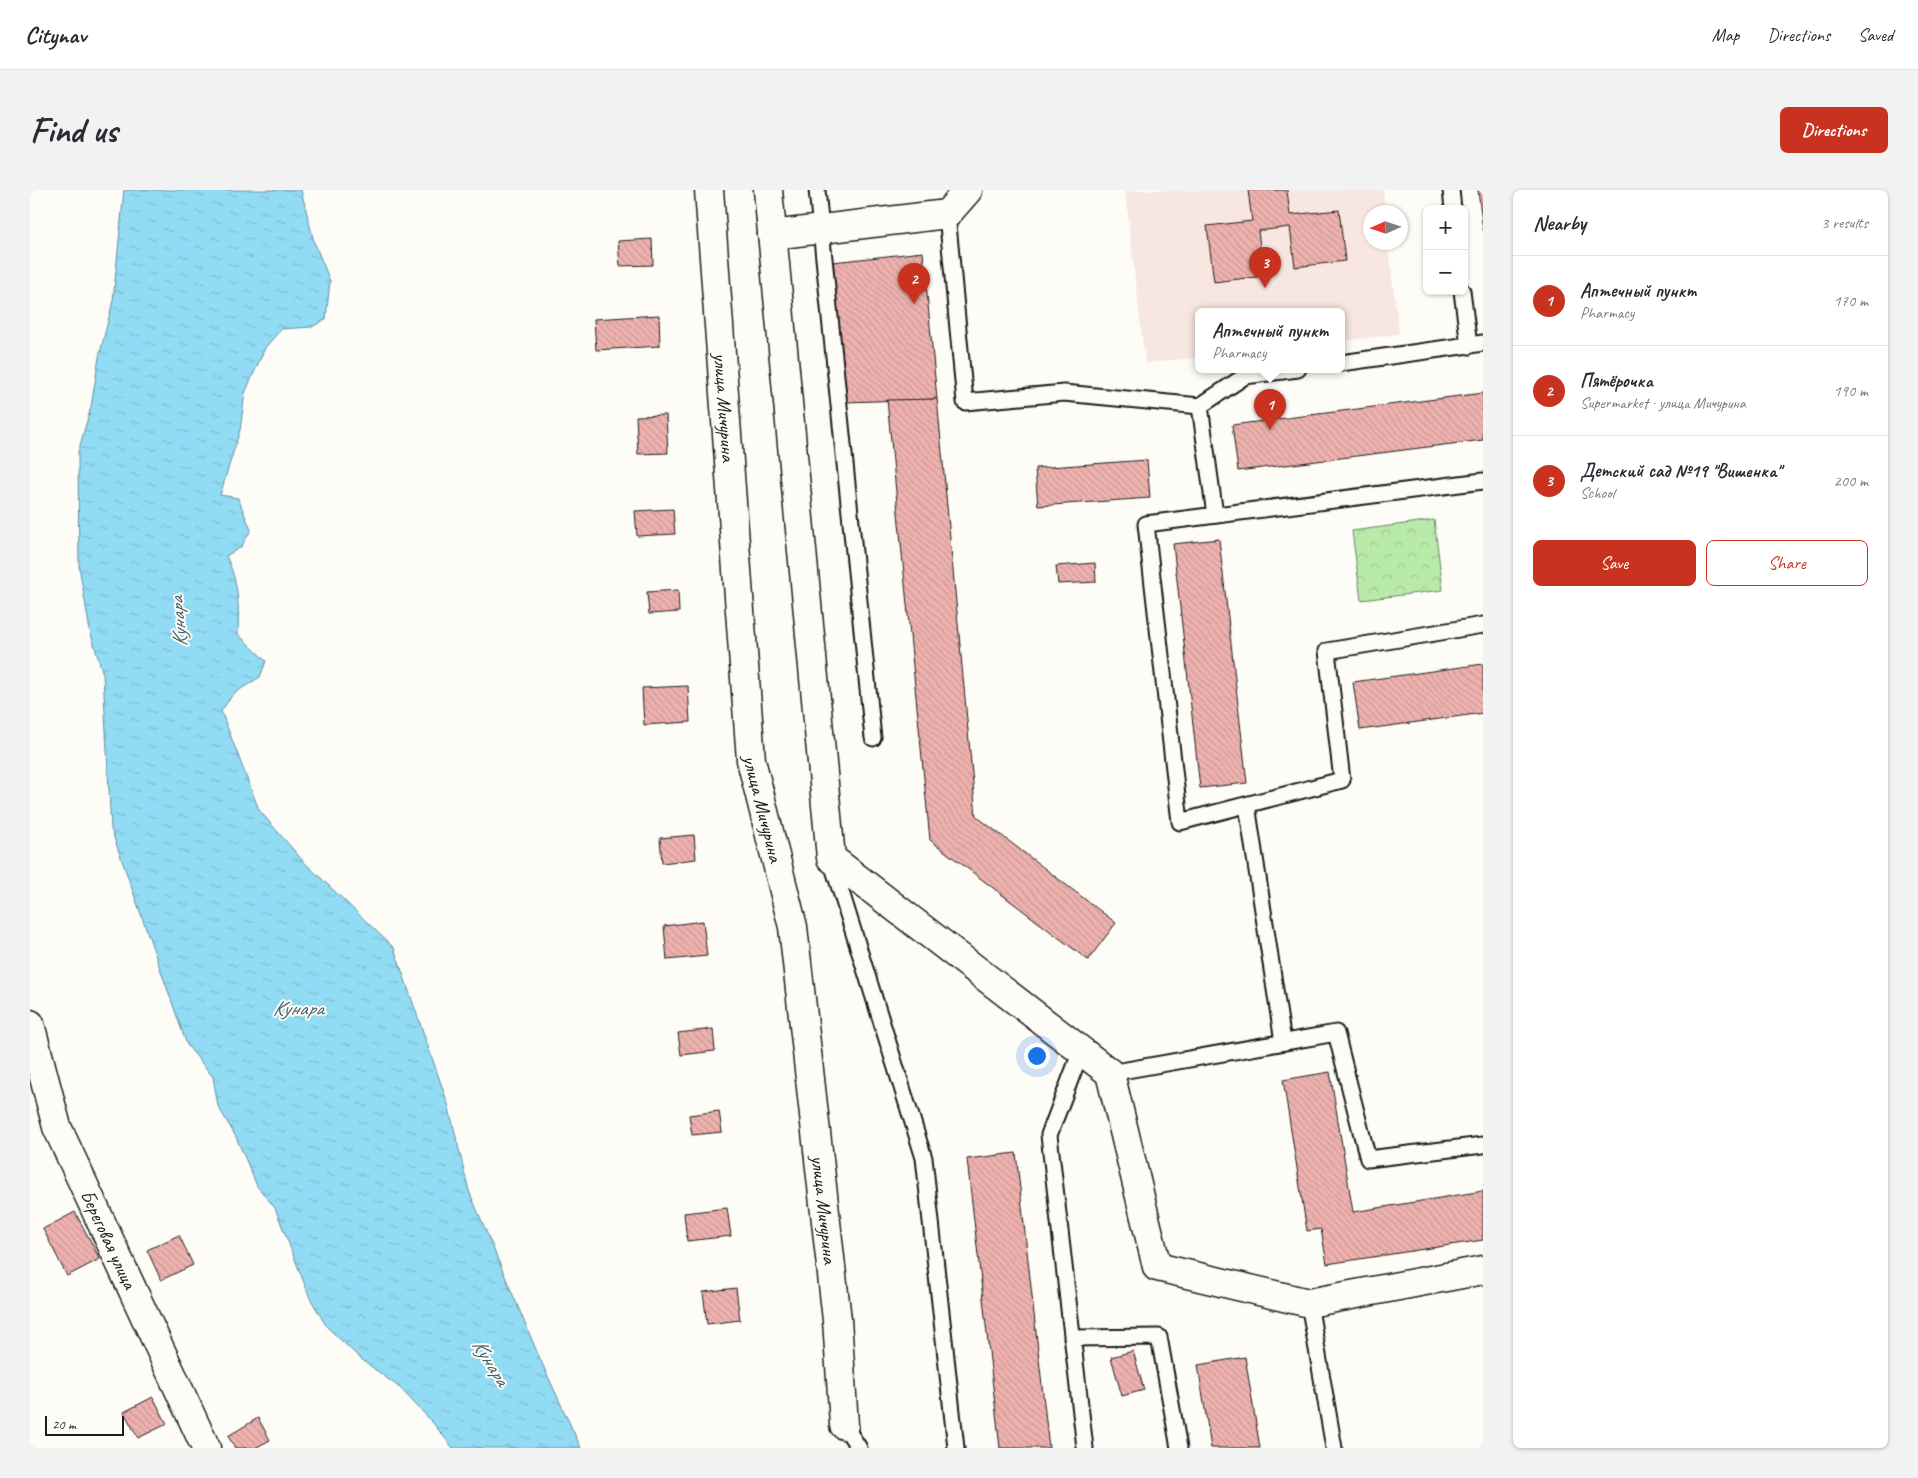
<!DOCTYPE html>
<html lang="en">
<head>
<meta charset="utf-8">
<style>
  :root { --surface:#fff; --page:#f2f2f3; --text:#2b2b33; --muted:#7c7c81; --line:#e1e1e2; --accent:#c8321e }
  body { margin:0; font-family:Caveat,sans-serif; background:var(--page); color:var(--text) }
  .controls { position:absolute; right:15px; top:15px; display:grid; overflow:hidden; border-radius:8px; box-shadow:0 1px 4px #0004 }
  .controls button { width:45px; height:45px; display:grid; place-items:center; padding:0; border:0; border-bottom:1px solid var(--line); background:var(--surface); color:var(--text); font:25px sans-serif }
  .compass { position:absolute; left:1333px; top:15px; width:45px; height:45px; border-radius:50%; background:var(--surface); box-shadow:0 1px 4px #0004; rotate:267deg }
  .scale { position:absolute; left:15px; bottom:12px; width:79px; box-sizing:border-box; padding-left:5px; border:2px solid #1c1c1c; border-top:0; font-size:14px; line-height:18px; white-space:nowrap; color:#1c1c1c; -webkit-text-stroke:4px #fdfcf7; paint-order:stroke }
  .you { position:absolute; left:1006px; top:865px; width:18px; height:18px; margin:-12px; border:4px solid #fff; border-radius:50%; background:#1a73e8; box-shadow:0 0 0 8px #1a73e833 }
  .badge { display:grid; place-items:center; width:32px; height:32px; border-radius:50%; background:var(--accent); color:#fff; font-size:16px; font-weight:700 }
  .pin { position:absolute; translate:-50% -41px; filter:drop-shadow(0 1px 2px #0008) }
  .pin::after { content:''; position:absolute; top:26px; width:18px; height:15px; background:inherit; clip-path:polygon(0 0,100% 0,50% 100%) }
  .popup { position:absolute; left:1165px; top:118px; width:150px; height:65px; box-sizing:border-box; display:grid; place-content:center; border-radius:8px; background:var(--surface); filter:drop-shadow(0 1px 4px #0005); font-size:16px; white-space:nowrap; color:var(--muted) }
  .popup b { font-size:19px; color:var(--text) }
  .popup::after { content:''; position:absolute; left:50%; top:100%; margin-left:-10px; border:10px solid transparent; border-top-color:var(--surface) }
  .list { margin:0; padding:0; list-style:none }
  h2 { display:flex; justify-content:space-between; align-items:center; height:65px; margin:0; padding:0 20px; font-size:21px }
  h2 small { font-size:16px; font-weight:400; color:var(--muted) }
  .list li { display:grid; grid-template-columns:32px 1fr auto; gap:15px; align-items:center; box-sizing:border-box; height:90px; padding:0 20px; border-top:1px solid var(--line) }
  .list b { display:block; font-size:19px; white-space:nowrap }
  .list p { margin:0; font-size:16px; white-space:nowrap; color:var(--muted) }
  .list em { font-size:16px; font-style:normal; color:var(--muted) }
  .actions { display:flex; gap:10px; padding:15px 20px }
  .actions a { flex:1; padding:11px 0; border:1px solid var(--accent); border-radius:8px; text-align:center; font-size:18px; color:var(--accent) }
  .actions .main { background:var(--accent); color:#fff }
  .map { position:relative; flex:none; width:1453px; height:1258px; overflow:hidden; border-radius:8px }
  header { display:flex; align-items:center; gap:30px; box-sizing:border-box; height:70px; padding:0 25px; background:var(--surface); border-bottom:1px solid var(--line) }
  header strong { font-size:24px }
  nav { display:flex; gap:28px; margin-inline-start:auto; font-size:18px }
  .intro { display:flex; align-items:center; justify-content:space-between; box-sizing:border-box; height:120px; padding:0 30px }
  h1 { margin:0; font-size:35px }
  .button { padding:12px 22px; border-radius:8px; background:var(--accent); color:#fff; font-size:18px; font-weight:700 }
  main { display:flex; gap:30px; padding:0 30px }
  aside { flex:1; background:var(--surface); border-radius:8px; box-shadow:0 1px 4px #0004 }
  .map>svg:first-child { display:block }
</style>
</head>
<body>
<header>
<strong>Citynav</strong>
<nav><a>Map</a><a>Directions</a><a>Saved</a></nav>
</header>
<div class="intro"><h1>Find us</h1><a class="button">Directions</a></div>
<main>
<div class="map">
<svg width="1453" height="1258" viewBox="0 0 1453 1258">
  <defs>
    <pattern id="park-crowns" width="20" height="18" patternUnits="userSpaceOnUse" patternTransform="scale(1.25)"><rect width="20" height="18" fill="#b8eaaa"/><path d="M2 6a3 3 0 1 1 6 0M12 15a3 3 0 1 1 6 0" fill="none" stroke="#9ec892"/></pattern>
    <pattern id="water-ripples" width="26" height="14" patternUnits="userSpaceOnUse" patternTransform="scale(1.25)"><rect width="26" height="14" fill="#92dbf4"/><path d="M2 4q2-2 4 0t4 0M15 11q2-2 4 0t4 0" fill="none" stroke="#7dbbd1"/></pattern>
    <pattern id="building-back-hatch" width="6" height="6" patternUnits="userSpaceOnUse" patternTransform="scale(1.25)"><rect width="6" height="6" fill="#eeb2ae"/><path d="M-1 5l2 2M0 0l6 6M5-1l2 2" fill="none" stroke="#cc9895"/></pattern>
  </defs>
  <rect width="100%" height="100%" fill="#fdfcf7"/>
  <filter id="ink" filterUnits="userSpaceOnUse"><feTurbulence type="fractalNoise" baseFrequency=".02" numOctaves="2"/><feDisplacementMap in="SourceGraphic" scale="10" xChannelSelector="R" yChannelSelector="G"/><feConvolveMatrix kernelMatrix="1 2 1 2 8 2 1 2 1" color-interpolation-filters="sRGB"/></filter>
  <g filter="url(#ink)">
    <polygon fill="#f8e6e1" points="1095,0 1353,0 1355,22 1340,22 1340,52 1358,53 1369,144 1311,151 1311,121 1169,121 1169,167 1115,173"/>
    <polygon fill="url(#park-crowns)" stroke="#6a8363" points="1404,330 1413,400 1331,410 1322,341"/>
    <path fill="url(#water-ripples)" stroke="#638f9e" d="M 94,0 L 271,0 L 284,52 L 300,91 L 296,129 L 282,137 L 251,139 L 235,158 L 215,203 L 210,240 L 190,305 L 208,308 L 221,340 L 211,357 L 196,366 C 209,393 209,414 208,444 L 236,471 L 230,487 L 203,504 L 191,521 L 229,620 L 273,671 L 364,758 L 418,914 L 439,1001 L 510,1169 L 551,1258 L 423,1258 L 403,1233 L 370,1198 L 331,1169 L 297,1137 L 280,1108 L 245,1018 L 227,996 L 206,947 L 188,916 L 183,887 L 157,855 L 81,639 L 73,484 L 60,441 L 49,376 L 48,262 L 61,217 L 69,167 L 83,111 Z"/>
    <g fill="url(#building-back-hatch)" stroke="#1c1c1c">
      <polygon points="1218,0 1257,0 1260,25 1309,20 1315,71 1265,77 1260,37 1228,41 1234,86 1184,92 1177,36 1222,31"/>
      <polygon points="1448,0 1453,0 1453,40"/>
      <polygon points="622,49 623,75 590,76 588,51"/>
      <polygon points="893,62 907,209 815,212 803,72"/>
      <polygon points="629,125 630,156 566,160 564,129"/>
      <polygon points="1453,203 1453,250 1208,281 1202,235"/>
      <polygon points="907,209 946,626 1086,733 1058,770 900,650 857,210"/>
      <polygon points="636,225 638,263 608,264 606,226"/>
      <polygon points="1117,270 1120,308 1008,316 1005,278"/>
      <polygon points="643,319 645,344 607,346 605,321"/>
      <polygon points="1189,349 1217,593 1170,598 1143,354"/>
      <polygon points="1065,373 1066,392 1028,394 1026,376"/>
      <polygon points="648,400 649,422 619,424 617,402"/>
      <polygon points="1453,474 1453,523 1330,540 1323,492"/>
      <polygon points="658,496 660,532 614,535 612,498"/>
      <polygon points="664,645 666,669 632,673 630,648"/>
      <polygon points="673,731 677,766 637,770 634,736"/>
      <polygon points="683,839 685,861 651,865 648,843"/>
      <polygon points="1300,882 1323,1022 1453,1001 1453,1050 1297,1074 1291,1039 1277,1041 1253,890"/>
      <polygon points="689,921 692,942 662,945 659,925"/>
      <polygon points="986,963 1019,1258 970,1258 937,969"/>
      <polygon points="697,1018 701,1046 657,1051 654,1023"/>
      <polygon points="45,1022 70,1069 37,1086 13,1039"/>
      <polygon points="149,1045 163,1075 131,1090 117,1060"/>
      <polygon points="706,1098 710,1130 677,1134 673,1102"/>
      <polygon points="1103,1161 1114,1200 1092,1206 1081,1167"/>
      <polygon points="1215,1167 1230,1258 1181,1258 1168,1175"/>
      <polygon points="123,1207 137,1234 108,1248 94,1222"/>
      <polygon points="228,1228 240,1250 225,1258 205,1258 198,1246"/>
    </g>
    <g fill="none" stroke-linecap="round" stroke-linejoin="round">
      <defs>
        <g id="lane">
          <polyline points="787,0 843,548"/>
          <polyline points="1421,0 1423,19"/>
          <polyline points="917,24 935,212 1034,203 1170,216"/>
          <polyline points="1432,101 1439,156"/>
          <polyline points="1311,173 1453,153"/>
          <polyline points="1453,291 1116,334 1150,632 1312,590 1297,461 1453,435"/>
          <polyline points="1185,325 1170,216 1215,186 1268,179"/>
          <polyline points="1217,615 1253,852"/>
          <polyline points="802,673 894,968 926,1258"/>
          <polyline points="1051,861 1019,945 1055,1258"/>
          <polyline points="1080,883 1306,843 1338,969 1453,955"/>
          <polyline points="1279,1113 1304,1258"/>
          <polyline points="1042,1148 1129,1147 1149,1258"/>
          <polyline points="814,1235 829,1258"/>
        </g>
        <g id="street">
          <path id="s1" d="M 679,0 L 721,570 L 763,737 L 807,1130 L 814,1235"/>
          <polyline points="738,0 801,668 1080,883 1127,1077 1279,1113 1453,1080"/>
          <polyline points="742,45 917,24 938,0"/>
          <path id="s2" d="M 0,834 L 27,937 L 176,1258"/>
        </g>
      </defs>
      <use href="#lane" stroke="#1c1c1c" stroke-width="19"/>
      <use href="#street" stroke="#1c1c1c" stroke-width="31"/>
      <use href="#lane" stroke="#fdfcf7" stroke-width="15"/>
      <use href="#street" stroke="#fdfcf7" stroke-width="28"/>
    </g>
  </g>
  <g text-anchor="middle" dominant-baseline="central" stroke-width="4" stroke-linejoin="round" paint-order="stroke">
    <g font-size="20" fill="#1c1c1c" stroke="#fdfcf7">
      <text stroke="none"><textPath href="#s1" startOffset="218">улица Мичурина</textPath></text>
      <text stroke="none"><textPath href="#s1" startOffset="622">улица Мичурина</textPath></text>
      <text stroke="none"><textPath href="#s1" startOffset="1028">улица Мичурина</textPath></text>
      <text stroke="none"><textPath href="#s2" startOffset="230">Береговая улица</textPath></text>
    </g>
    <g font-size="21" font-style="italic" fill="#455f68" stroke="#fdfcf7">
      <text transform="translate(148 432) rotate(-95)">Кунара</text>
      <text x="268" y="818">Кунара</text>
      <text transform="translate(461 1172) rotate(58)">Кунара</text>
    </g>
  </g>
</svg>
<div class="controls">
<button>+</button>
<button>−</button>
</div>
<svg class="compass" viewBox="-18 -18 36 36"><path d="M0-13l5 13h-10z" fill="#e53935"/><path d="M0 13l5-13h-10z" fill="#7c7c81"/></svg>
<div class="scale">20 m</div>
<div class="you"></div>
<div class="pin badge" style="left:1240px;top:240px">1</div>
<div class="popup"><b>Аптечный пункт</b>Pharmacy</div>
<div class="pin badge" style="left:884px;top:114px">2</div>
<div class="pin badge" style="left:1235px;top:98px">3</div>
</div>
<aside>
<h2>Nearby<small>3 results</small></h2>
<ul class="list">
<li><span class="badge">1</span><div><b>Аптечный пункт</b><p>Pharmacy</p></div><em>170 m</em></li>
<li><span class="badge">2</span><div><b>Пятёрочка</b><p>Supermarket · улица Мичурина</p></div><em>190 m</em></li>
<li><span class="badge">3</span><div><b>Детский сад №19 &quot;Вишенка&quot;</b><p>School</p></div><em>200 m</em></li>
</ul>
<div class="actions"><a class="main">Save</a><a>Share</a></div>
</aside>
</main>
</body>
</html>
